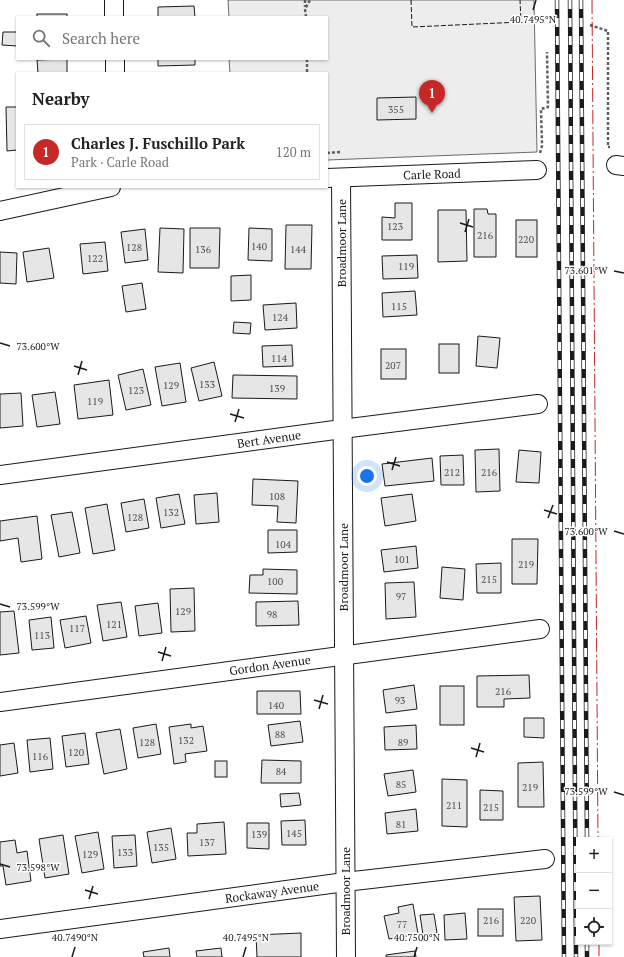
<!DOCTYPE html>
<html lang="en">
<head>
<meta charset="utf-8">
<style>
  :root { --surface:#fff; --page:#f6f6f6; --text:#222; --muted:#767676; --line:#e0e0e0; --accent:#c62828 }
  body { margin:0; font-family:"PT Serif",serif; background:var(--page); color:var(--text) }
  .controls { position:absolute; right:12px; bottom:12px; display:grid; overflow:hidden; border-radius:0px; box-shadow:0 1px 3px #0004 }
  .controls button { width:36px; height:36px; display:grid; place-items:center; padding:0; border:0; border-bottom:1px solid var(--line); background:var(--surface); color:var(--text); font:20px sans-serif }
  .you { position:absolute; left:367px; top:476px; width:14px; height:14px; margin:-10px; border:3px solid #fff; border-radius:50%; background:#1a73e8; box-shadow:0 0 0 6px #1a73e833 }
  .badge { display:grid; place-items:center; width:26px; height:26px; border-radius:50%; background:var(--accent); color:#fff; font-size:13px; font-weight:700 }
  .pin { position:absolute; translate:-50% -33px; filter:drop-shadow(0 1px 2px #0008) }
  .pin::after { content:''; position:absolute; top:21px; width:14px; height:12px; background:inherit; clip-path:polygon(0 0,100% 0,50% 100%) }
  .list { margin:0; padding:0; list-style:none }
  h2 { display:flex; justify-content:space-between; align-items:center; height:52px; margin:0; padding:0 16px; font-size:17px }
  h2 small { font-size:13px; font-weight:400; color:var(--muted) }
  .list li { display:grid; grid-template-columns:26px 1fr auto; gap:12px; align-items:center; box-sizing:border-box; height:56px; margin:0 8px 8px; padding:0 8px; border:1px solid var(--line); border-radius:0px }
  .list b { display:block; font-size:15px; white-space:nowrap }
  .list p { margin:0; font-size:13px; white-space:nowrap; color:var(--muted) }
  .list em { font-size:13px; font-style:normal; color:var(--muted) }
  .icon { flex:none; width:22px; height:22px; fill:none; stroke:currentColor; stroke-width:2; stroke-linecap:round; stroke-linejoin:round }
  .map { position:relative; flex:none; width:624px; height:957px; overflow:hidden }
  .search { position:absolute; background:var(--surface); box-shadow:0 1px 3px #0004; left:16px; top:16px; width:312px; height:44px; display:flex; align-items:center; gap:10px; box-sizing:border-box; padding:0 14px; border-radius:0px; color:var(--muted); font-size:15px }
  .panel { position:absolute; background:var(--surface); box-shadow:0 1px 3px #0004; left:16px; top:72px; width:312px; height:116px; border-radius:0px }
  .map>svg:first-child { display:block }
</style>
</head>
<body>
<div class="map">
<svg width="624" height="957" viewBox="0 0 624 957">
  <rect width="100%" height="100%" fill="#fff"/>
  <polygon fill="#ededed" stroke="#6a6a6a" points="228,0 534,0 537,152 327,160 327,73 230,73 229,59 327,59 327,17 229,17"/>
  <g fill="#e6e6e6" stroke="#1a1a1a">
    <polygon points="194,6 195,17 158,17 158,7"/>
    <rect x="37" y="14" width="30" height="3"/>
    <polygon points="3,32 17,32 17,46 2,45"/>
    <polygon points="67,59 67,73 38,73 37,60"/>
    <polygon points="158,59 195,59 195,65 158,66"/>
    <polygon points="416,97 416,119 377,120 377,98"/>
    <polygon points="6,107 17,107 17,150 7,151"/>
    <polygon points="395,203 412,203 412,240 382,240 382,217 395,218"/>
    <polygon points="474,209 487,209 488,214 496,214 496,257 474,257"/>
    <polygon points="438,210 466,210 467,261 438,262"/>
    <rect x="516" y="220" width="21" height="37"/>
    <polygon points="286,225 312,225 311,269 285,269"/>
    <polygon points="160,228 184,229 183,273 158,272"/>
    <polygon points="190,228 220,228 219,268 190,268"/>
    <polygon points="249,228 272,229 272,261 248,260"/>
    <polygon points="145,229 148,260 125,263 121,232"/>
    <polygon points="105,242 108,271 83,274 80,244"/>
    <polygon points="49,248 54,278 27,282 23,252"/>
    <polygon points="0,252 17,253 16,284 0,283"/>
    <polygon points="417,255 418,278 383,279 382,256"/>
    <polygon points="251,275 251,300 231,301 231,276"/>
    <polygon points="142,283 146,309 126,312 122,286"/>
    <polygon points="415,291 417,315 383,317 382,293"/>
    <polygon points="296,303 297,328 265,330 263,305"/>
    <polygon points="234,322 251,323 250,334 233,333"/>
    <polygon points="478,336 500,338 497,368 476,366"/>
    <rect x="439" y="344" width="20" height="29"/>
    <polygon points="292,345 293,366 263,367 262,346"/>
    <rect x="381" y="349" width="25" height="30"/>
    <polygon points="214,362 222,396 199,401 191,368"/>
    <polygon points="180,363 186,402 162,406 155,367"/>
    <polygon points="143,369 151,405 126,410 118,375"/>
    <polygon points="233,375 297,376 297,399 232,398"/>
    <polygon points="109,380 113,415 78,419 74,385"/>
    <polygon points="55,392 60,424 37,427 32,395"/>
    <polygon points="21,393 23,426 0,428 0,394"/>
    <polygon points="499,449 500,491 476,492 475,450"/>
    <polygon points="519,450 541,452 539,483 516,482"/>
    <polygon points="463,455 464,485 441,485 440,456"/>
    <polygon points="432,458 434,481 385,486 382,464"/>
    <polygon points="253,479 298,481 296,523 277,522 278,506 252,505"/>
    <polygon points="217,493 219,522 196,524 194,495"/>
    <polygon points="179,494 185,524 161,528 156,498"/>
    <polygon points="412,494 416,521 385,526 381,498"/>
    <polygon points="144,499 149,528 126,532 121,503"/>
    <polygon points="107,504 115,550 93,554 85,508"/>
    <polygon points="72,512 80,553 59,557 51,515"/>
    <polygon points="37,516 42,559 21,562 18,538 0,541 0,521"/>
    <polygon points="268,530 297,530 297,552 268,553"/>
    <polygon points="512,539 538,539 537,584 512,584"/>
    <polygon points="416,546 418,568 384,572 381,550"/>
    <polygon points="501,563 501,593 477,593 476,564"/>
    <polygon points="442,567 465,569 463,600 440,598"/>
    <polygon points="263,569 297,570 297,594 249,593 250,575 263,575"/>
    <polygon points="414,582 416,617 386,619 385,583"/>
    <polygon points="194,588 195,631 171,632 170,589"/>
    <polygon points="298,601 299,625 256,626 256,602"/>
    <polygon points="121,602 127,637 103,641 97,605"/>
    <polygon points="158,603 162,633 139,636 135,606"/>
    <polygon points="14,611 19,653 0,655 0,612"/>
    <polygon points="86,616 91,643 65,648 60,620"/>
    <polygon points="51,617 54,648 32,650 29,620"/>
    <polygon points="529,675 530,698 504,699 504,707 477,707 477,676"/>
    <polygon points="414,685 417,709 386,713 383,690"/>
    <rect x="440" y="686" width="24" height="39"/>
    <polygon points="257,691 300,691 301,714 257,714"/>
    <polygon points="524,718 544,718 544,738 524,737"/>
    <polygon points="300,721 303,742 271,746 268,725"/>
    <polygon points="156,724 161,754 138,758 133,728"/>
    <polygon points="191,724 191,728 203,726 207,751 185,754 186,762 174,764 169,727"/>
    <polygon points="416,725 417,749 385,750 384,727"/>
    <polygon points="120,729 127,769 104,774 96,733"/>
    <polygon points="85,733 89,764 66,767 62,736"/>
    <polygon points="50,738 53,769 30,772 27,740"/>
    <polygon points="14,743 18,773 0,776 0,745"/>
    <polygon points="262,760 301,761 301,783 261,783"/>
    <rect x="215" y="761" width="12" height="16"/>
    <polygon points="543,762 544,807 518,807 518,763"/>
    <polygon points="413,770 416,792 388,796 384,774"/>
    <polygon points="442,779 467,780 467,827 442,826"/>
    <polygon points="480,790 503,791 503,820 480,820"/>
    <polygon points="299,793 301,805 281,807 280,794"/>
    <polygon points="416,809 418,831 387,834 385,813"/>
    <polygon points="305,820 306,845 282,845 281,821"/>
    <polygon points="224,822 226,854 188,856 187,833 197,833 197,824"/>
    <polygon points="247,823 269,823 269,849 247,848"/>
    <polygon points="171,828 176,859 152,863 147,832"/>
    <polygon points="98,832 104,869 82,873 75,836"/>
    <polygon points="63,835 69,874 45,878 39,839"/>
    <polygon points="135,835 137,866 114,868 112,836"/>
    <polygon points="15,840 17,853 27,851 31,881 6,885 3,866 0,866 0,842"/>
    <polygon points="540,896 542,940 516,941 514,897"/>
    <polygon points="413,904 418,934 389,939 384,916 399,913 398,907"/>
    <rect x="478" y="909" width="25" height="27"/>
    <polygon points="465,913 467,939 445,940 444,915"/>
    <polygon points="434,914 437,933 423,935 420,915"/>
    <polygon points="301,933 301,957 257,957 256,935"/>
    <polygon points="169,948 170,957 144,957 143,952"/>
    <polygon points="221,948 222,957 197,957 196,951"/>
    <polygon points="415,951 416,957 386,957 386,955"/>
  </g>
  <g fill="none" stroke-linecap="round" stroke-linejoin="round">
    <defs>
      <g id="street">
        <polyline points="114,0 114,17"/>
        <polyline points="115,59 115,73"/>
        <polyline points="616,165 624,166"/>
        <polyline points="327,178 537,170"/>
        <polyline points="341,178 346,957"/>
        <polyline points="0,211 111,187"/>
        <polyline points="0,475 342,429 538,404"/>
        <polyline points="0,702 540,629"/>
        <polyline points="0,929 345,882 545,859"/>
      </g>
    </defs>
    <use href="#street" stroke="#1a1a1a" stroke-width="20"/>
    <g stroke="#5f5f5f" stroke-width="2.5" stroke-dasharray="3 2" stroke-linecap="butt">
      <polyline points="305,0 305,7"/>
      <polyline points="306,17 305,9 310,0"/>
      <polyline points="590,25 608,31 608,147 610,147"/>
      <polyline points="307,59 307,73"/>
      <polyline points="327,153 340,152"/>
      <polyline points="540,153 542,146 541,109 548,107 547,52"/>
    </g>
    <use href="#street" stroke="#fff" stroke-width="18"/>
    <defs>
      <g id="rail">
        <polyline points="557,0 564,957"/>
        <polyline points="570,0 576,957"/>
        <polyline points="581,0 587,840"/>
        <polyline points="587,942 587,957"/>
      </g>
    </defs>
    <use href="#rail" stroke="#1a1a1a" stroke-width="4.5"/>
    <use href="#rail" stroke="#fff" stroke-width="3" stroke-dasharray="9" stroke-linecap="butt"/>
    <polyline stroke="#1a1a1a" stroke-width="1" stroke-dasharray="5 2" stroke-linecap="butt" points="411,0 412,27 521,22 520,0"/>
    <g stroke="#c62828" stroke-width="1" stroke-dasharray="14 3 2 3" stroke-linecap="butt">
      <polyline points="592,0 598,840"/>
      <polyline points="599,942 599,957"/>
    </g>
  </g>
  <path fill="none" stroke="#1a1a1a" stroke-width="1.5" d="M 533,10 L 536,0M 460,223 L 473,227M 465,232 L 469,219M 614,271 L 624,273M 0,343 L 10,346M 74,366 L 87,370M 78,375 L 82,361M 230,414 L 244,418M 235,422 L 239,409M 387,462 L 400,466M 392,470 L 396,457M 544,510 L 557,514M 548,518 L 553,505M 614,531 L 624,534M 0,604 L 10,607M 158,652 L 171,656M 162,661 L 166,647M 314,700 L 328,704M 319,709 L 323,695M 471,748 L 484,752M 476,757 L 480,743M 614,792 L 624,795M 0,864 L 10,867M 85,890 L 98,894M 89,899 L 93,886M 72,957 L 75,947M 243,957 L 246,947M 414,957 L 417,947"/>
  <g text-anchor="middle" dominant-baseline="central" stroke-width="3" stroke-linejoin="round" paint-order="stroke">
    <g font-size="10" fill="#4d4d4d">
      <text x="396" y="109">355</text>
      <text x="395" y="226">123</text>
      <text x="485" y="235">216</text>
      <text x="526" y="239">220</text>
      <text x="259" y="246">140</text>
      <text x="134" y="247">128</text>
      <text x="203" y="249">136</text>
      <text x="298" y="249">144</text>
      <text x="95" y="258">122</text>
      <text x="406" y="266">119</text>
      <text x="399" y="306">115</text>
      <text x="280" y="317">124</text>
      <text x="279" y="358">114</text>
      <text x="393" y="365">207</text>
      <text x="207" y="384">133</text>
      <text x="171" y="385">129</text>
      <text x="277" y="388">139</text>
      <text x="136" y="390">123</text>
      <text x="95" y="401">119</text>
      <text x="452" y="472">212</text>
      <text x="489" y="472">216</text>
      <text x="277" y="496">108</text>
      <text x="171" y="512">132</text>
      <text x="135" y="517">128</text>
      <text x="283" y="544">104</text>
      <text x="402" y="559">101</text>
      <text x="526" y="564">219</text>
      <text x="489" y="579">215</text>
      <text x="275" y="581">100</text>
      <text x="401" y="596">97</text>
      <text x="183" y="611">129</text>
      <text x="272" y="614">98</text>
      <text x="114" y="624">121</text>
      <text x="77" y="628">117</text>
      <text x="42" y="635">113</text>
      <text x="503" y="691">216</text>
      <text x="400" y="700">93</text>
      <text x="276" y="705">140</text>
      <text x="280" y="734">88</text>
      <text x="186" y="740">132</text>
      <text x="147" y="742">128</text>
      <text x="403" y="742">89</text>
      <text x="76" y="752">120</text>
      <text x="40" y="756">116</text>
      <text x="281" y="771">84</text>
      <text x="401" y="784">85</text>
      <text x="530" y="787">219</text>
      <text x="454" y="805">211</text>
      <text x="491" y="807">215</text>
      <text x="401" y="824">81</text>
      <text x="294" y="833">145</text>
      <text x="259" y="834">139</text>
      <text x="207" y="842">137</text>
      <text x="161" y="847">135</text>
      <text x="125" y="852">133</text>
      <text x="90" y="854">129</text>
      <text x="491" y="920">216</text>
      <text x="528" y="920">220</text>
      <text x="402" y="924">77</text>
    </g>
    <g font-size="12" fill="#1a1a1a" stroke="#fff">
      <text transform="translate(432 174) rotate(-2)">Carle Road</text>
      <text transform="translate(341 243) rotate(-90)">Broadmoor Lane</text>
      <text transform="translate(269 439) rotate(-8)">Bert Avenue</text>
      <text transform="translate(343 567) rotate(-90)">Broadmoor Lane</text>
      <text transform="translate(270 665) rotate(-8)">Gordon Avenue</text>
      <text transform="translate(345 891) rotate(-90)">Broadmoor Lane</text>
      <text transform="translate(272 892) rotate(-8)">Rockaway Avenue</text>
    </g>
  </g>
  <g font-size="10" text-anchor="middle" fill="#1a1a1a" stroke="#fff" stroke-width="3" stroke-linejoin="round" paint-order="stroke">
    <text x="533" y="23">40.7495°N</text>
    <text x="586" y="274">73.601°W</text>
    <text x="38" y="350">73.600°W</text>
    <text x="586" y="535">73.600°W</text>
    <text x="38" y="610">73.599°W</text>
    <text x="586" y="795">73.599°W</text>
    <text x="38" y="871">73.598°W</text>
    <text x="75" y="941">40.7490°N</text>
    <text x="246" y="941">40.7495°N</text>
    <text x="417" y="941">40.7500°N</text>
  </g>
</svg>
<div class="controls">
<button>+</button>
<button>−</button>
<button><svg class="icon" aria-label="locate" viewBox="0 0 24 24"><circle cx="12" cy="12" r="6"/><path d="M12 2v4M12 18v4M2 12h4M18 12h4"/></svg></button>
</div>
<div class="you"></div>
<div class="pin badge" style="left:432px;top:113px">1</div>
<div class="search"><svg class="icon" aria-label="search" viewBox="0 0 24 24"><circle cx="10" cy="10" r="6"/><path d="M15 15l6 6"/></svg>Search here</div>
<section class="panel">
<h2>Nearby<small></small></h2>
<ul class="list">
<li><span class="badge">1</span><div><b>Charles J. Fuschillo Park</b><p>Park · Carle Road</p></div><em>120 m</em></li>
</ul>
</section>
</div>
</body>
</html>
